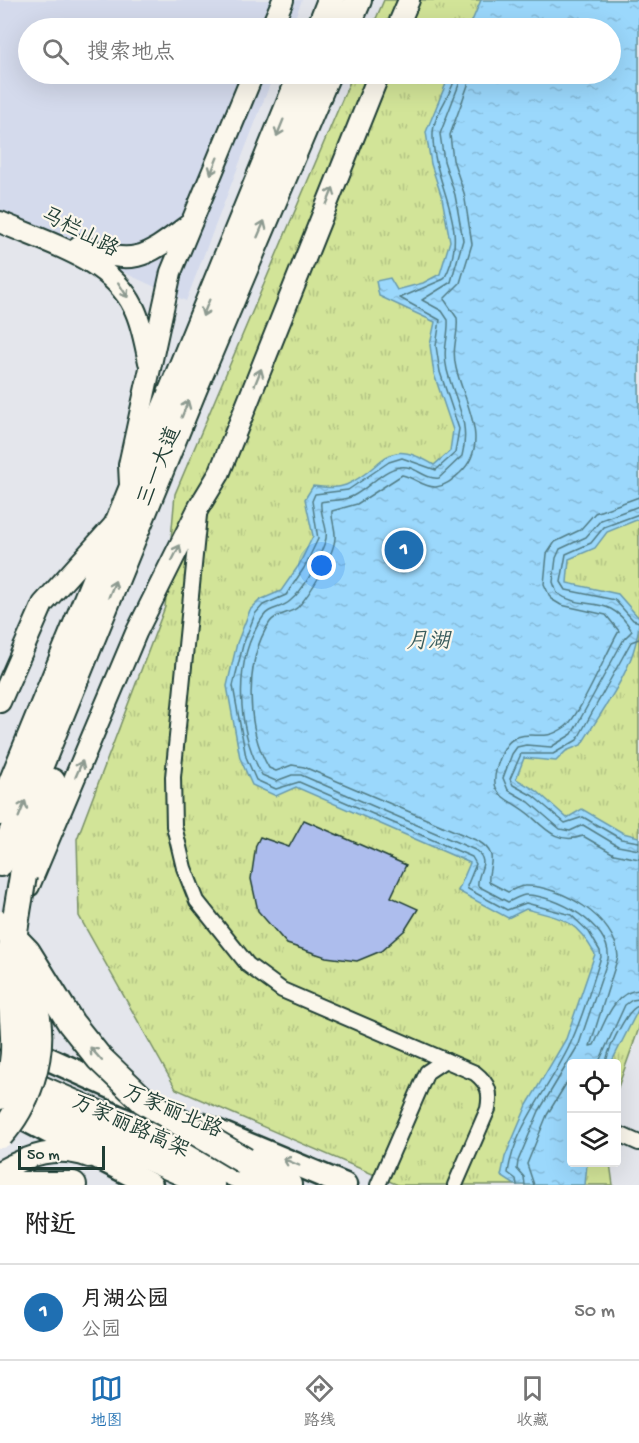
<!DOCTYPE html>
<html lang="zh">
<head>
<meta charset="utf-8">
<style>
  :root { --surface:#fff; --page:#f2f2f2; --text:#222; --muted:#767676; --line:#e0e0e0; --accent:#1f6fb2 }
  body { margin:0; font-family:"Gochi Hand","LXGW WenKai TC",sans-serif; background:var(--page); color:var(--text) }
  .controls { position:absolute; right:18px; bottom:18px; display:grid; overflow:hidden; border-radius:6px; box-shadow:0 6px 24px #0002 }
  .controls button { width:54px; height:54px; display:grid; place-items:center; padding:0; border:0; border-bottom:2px solid var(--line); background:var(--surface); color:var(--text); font:30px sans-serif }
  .scale { position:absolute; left:18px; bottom:15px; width:87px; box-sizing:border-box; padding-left:6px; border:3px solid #1f3d34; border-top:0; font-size:16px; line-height:21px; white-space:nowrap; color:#1f3d34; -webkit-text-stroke:4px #fbf7ec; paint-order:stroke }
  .you { position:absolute; left:322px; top:566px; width:21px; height:21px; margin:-15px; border:4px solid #fff; border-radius:50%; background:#1a73e8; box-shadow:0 0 0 9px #1a73e833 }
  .badge { display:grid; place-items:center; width:39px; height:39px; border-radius:50%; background:var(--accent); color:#fff; font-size:20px; font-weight:700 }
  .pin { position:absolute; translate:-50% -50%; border:3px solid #fff; box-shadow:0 2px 6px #0006 }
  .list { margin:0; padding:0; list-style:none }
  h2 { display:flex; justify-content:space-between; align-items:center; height:78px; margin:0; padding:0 24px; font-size:26px }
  h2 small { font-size:20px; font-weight:400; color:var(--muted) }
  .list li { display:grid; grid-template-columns:39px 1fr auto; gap:18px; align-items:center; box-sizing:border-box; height:96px; padding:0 24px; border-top:2px solid var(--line) }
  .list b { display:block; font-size:22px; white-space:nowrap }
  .list p { margin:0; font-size:20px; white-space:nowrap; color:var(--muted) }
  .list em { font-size:20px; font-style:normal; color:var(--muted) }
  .icon { flex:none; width:33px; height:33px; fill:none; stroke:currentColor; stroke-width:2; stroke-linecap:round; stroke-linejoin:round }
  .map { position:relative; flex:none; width:639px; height:1185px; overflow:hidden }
  .search { position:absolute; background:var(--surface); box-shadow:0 6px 24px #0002; left:18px; right:18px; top:18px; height:66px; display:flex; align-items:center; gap:15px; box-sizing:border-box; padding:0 21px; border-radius:33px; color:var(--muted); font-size:22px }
  .sheet { height:174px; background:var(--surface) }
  nav { display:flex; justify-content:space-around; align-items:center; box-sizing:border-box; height:84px; border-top:2px solid var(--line); background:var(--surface); font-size:16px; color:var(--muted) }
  nav a { display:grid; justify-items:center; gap:3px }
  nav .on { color:var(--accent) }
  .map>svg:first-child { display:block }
</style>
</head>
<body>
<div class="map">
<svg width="639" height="1185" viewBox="0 0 639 1185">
  <defs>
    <pattern id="grass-tufts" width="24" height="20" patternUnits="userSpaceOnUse" patternTransform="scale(1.5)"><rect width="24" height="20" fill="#d2e498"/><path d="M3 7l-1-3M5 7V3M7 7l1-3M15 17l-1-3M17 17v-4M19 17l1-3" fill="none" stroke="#b4c484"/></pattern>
    <pattern id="water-ripples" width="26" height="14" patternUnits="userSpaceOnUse" patternTransform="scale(1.5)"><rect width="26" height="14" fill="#9bd8fc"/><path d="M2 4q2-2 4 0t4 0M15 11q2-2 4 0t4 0" fill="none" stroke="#85bad9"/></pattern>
  </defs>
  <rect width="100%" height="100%" fill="#e4e6ec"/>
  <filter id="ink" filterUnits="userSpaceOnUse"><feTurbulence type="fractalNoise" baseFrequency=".0167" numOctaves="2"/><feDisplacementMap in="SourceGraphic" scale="12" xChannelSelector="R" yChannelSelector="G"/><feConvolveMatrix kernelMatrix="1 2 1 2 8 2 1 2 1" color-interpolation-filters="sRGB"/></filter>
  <g filter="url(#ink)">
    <polygon fill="#d4daec" points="0,0 302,0 291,28 28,28 28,74 274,74 186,301 0,216"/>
    <polygon fill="url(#grass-tufts)" stroke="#789066" stroke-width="1.5" points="384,0 639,0 639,1028 617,1090 616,1064 572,1064 572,1162 610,1163 613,1185 398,1185 176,1089 79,916 77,839 165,607 175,494 353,74 610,74 610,28 372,28"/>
    <path fill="url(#water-ripples)" stroke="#699aac" stroke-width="1.5" d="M 481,0 L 639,0 L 639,519 L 607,532 L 595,548 L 569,559 L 567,583 L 618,594 L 639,618 C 639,664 604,707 581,745 L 566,751 L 556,761 L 524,758 L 516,779 L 537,791 L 567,818 L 582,809 L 623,833 L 639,837 L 639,1008 L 611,1063 L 572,1064 L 572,1162 L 587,1163 L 585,1185 L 515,1185 L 501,1176 L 505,1157 L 527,1105 L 566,1039 L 595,954 C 575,919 564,919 526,909 L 508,918 L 458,891 L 470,863 L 296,787 L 276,796 L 252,785 L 240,758 L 227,686 L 237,643 L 250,610 L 260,600 L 281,591 L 299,565 L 313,536 L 305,499 L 313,486 C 324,487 336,489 346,485 C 386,468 383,434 434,465 L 450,451 L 453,430 L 434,374 L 430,345 L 435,322 L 379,296 L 376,281 L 390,278 L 397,290 L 423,283 L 440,274 L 450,241 L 442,198 L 431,164 L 426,132 L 450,74 L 610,74 L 610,28 L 469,28 Z"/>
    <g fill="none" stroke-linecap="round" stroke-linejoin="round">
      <g stroke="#517b84" stroke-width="1.5">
        <path d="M 456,74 C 453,94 433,114 433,134 C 432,185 473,227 444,279 L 400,298 L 440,320 L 436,346 L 440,372 L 459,429 L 455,453 L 436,470 L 402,458 L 389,462 L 348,490 L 315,494 L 312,501 L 318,539 L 304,568 L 286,595 L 263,605 L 255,614 L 243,645 L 233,686 L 246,757 L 256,780 L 276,789 L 299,782 L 472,857 L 476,864 L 467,886 L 468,889 L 507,910 L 526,903 L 571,915 L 589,932 L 600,951 L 601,957 C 592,985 584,1013 572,1040 C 553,1085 515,1123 508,1173 L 516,1179 L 517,1185"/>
        <path d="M 463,74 L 440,134 L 444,161 L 455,195 L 463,240 L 451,282 L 422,300 L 442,311 L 448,320 C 449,338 442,348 447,370 C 455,402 471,422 462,456 L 439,478 C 424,480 414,464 400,467 C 382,470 369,488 353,496 C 344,501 330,500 321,502 C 319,515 330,529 325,542 C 318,561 306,588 290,601 C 282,609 269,607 263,617 C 232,661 237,729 262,775 L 276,781 L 292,775 L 301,775 L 475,850 C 492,862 476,872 478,886 L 508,902 C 513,900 519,896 525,895 C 554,894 612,925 608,959 L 579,1044 L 539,1111 L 518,1161 L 517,1169 L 524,1177 L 525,1185"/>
        <path d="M 472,74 L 450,135 L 453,160 L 464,193 L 472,244 L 460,283 L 444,299 L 457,318 C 459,335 451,347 456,368 C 464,402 492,444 460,473 C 453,479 446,486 436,487 C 424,488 414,477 402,475 L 357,504 L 332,511 C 331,520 336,529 335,538 C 334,555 310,594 298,607 C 291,614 276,613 270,622 C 244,661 246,729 269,768 L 276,771 L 292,765 L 304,767 L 478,841 C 501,855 487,865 489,882 L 508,892 C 513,890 519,886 525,886 C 560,885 617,918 618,957 L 590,1046 L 594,1045 C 604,1025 613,991 639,990"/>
        <path d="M 639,497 L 595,513 L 580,530 L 555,542 L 547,554 L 544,584 L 551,599 L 561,605 L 606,615 L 619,631 C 607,651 580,716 565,727 C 544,742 535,731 517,737 C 507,741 504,749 500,758 C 484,799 507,795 532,817 C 548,832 560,844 583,836 L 614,854 L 639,859"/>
        <path d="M 639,506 L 601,520 L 586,537 L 560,549 L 556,558 L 553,582 L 557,593 C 584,613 609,591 632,631 L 624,639 L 572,734 L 551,747 L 526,745 L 517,747 L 512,754 L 503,778 L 508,790 L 529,802 L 560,829 L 570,831 L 583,825 L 618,846 L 639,850"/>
        <polyline points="639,514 604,527 591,543 566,554 561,582 566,590 615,600 633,620 639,622"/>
        <polyline points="639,639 631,642 577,740 553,754 521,754 510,779 513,785 533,796 565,823 583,817 621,839 639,842"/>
        <polyline points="598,1064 625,1005 632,1000 639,999"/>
        <path d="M 606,1064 C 607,1051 627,1008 639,1006"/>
        <polyline points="534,1185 527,1164 547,1115 572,1074"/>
      </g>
    </g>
    <polygon fill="#adbded" stroke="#1f3d34" stroke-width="1.5" points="304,820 406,865 391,897 418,909 405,930 381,951 357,961 326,957 287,944 258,911 251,879 256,845 260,837 289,847"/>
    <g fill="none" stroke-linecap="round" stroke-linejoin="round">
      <defs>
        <g id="street">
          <path d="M 199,515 L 173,777 L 174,826 L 184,868 L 197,901 L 248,965 L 282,990 L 475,1073 C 489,1084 491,1093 488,1109 L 455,1185"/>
          <polyline points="619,1134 639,1143"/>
          <polyline points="378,1185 427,1072 445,1060"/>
        </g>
        <g id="secondary">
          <polyline points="271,28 283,0"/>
          <polyline points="397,28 409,0"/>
          <path d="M 0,222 C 47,243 110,258 134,308 C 142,324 145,344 149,362"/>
          <path d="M 80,245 C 135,269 147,256 191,223"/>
          <polyline points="130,485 129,465 171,272 253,74"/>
          <polyline points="0,702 43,604 114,525"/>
          <polyline points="29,886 136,633 199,507 219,474 379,74"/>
          <path d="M 0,1171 C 29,1155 56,1145 89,1157"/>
        </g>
        <g id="primary">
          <polyline points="0,1037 138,1099"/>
          <polyline points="1,1107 151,1185"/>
          <polyline points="202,1125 345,1185"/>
        </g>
        <g id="highway">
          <polyline points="320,28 331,0"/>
          <polyline points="346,28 358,0"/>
          <polyline points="0,812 302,74"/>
          <polyline points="0,863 193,390 327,74"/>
          <polyline points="23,876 28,851 52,782"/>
          <polyline points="11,1076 261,1185"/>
          <polyline points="3,1093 211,1185"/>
          <polyline points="249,1164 288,1185"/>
          <polyline points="7,1185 73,1185"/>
        </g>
      </defs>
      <use href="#street" stroke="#1f3d34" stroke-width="18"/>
      <use href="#secondary" stroke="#1f3d34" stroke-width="24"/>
      <use href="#primary" stroke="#1f3d34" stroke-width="27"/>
      <use href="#highway" stroke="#1f3d34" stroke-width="30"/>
      <use href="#street" stroke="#fbf7ec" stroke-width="14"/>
      <use href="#secondary" stroke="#fbf7ec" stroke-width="20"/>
      <use href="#primary" stroke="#fbf7ec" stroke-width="22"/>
      <use href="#highway" stroke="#fbf7ec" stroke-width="26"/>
      <defs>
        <g id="highway-bridge">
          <polyline points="0,924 27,952 71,1023 99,1058 143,1100 245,1161"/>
          <path d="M 0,1096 C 26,1061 8,1008 10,968 C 12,937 18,907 23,876"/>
          <path d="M 0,1135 C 27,1105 43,1059 37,1018 C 34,997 18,981 4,967"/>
        </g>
      </defs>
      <use href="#highway-bridge" stroke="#1f3d34" stroke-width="30" stroke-linecap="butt"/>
      <use href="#highway-bridge" stroke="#fbf7ec" stroke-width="26"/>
    </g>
    <defs><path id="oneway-shaft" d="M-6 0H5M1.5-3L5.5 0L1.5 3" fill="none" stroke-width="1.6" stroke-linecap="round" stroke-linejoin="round" transform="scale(1.5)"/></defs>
    <g stroke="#8d9a90">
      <use href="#oneway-shaft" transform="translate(280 128) rotate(112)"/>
      <use href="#oneway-shaft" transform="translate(214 166) rotate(112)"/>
      <use href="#oneway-shaft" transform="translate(330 196) rotate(-68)"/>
      <use href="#oneway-shaft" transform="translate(261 229) rotate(-67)"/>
      <use href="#oneway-shaft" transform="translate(123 290) rotate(57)"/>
      <use href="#oneway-shaft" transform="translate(206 308) rotate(112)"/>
      <use href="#oneway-shaft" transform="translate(258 377) rotate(-68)"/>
      <use href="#oneway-shaft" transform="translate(185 409) rotate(-68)"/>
      <use href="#oneway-shaft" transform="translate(176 553) rotate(-63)"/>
      <use href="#oneway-shaft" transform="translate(112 589) rotate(-68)"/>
      <use href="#oneway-shaft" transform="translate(79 769) rotate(-67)"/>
      <use href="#oneway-shaft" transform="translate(22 809) rotate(-68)"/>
      <use href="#oneway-shaft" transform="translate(96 1054) rotate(-131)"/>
      <use href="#oneway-shaft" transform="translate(291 1162) rotate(-157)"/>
    </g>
  </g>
  <g text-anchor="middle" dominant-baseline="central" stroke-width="4.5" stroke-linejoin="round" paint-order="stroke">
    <g font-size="21" fill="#1f3d34" stroke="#fbf7ec">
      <text transform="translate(79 234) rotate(27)">马栏山路</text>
      <text transform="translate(161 467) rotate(-68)">三一大道</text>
      <text transform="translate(172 1113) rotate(23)">万家丽北路</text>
      <text transform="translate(130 1128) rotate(24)">万家丽路高架</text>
    </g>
    <g font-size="22" font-style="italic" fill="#385c5c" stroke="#fbf7ec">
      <text x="428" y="643">月湖</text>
    </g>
  </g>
</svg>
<div class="controls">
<button><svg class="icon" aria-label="locate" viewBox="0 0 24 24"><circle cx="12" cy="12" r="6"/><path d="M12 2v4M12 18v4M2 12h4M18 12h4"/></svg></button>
<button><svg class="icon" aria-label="layers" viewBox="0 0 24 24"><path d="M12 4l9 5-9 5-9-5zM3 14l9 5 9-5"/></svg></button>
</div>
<div class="scale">50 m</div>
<div class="you"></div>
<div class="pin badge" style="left:404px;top:550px">1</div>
<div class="search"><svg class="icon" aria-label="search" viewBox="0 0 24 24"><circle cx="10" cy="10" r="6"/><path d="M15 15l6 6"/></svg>搜索地点</div>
</div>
<section class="sheet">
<h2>附近<small></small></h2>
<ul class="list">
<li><span class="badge">1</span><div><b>月湖公园</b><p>公园</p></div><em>50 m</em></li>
</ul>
</section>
<nav>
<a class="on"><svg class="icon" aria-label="map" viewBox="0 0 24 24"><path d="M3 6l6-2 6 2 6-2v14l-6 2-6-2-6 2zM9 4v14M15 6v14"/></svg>地图</a>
<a><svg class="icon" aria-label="directions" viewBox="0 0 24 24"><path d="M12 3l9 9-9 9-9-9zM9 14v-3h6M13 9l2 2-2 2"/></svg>路线</a>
<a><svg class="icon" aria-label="saved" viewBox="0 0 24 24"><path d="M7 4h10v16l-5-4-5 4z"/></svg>收藏</a>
</nav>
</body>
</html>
